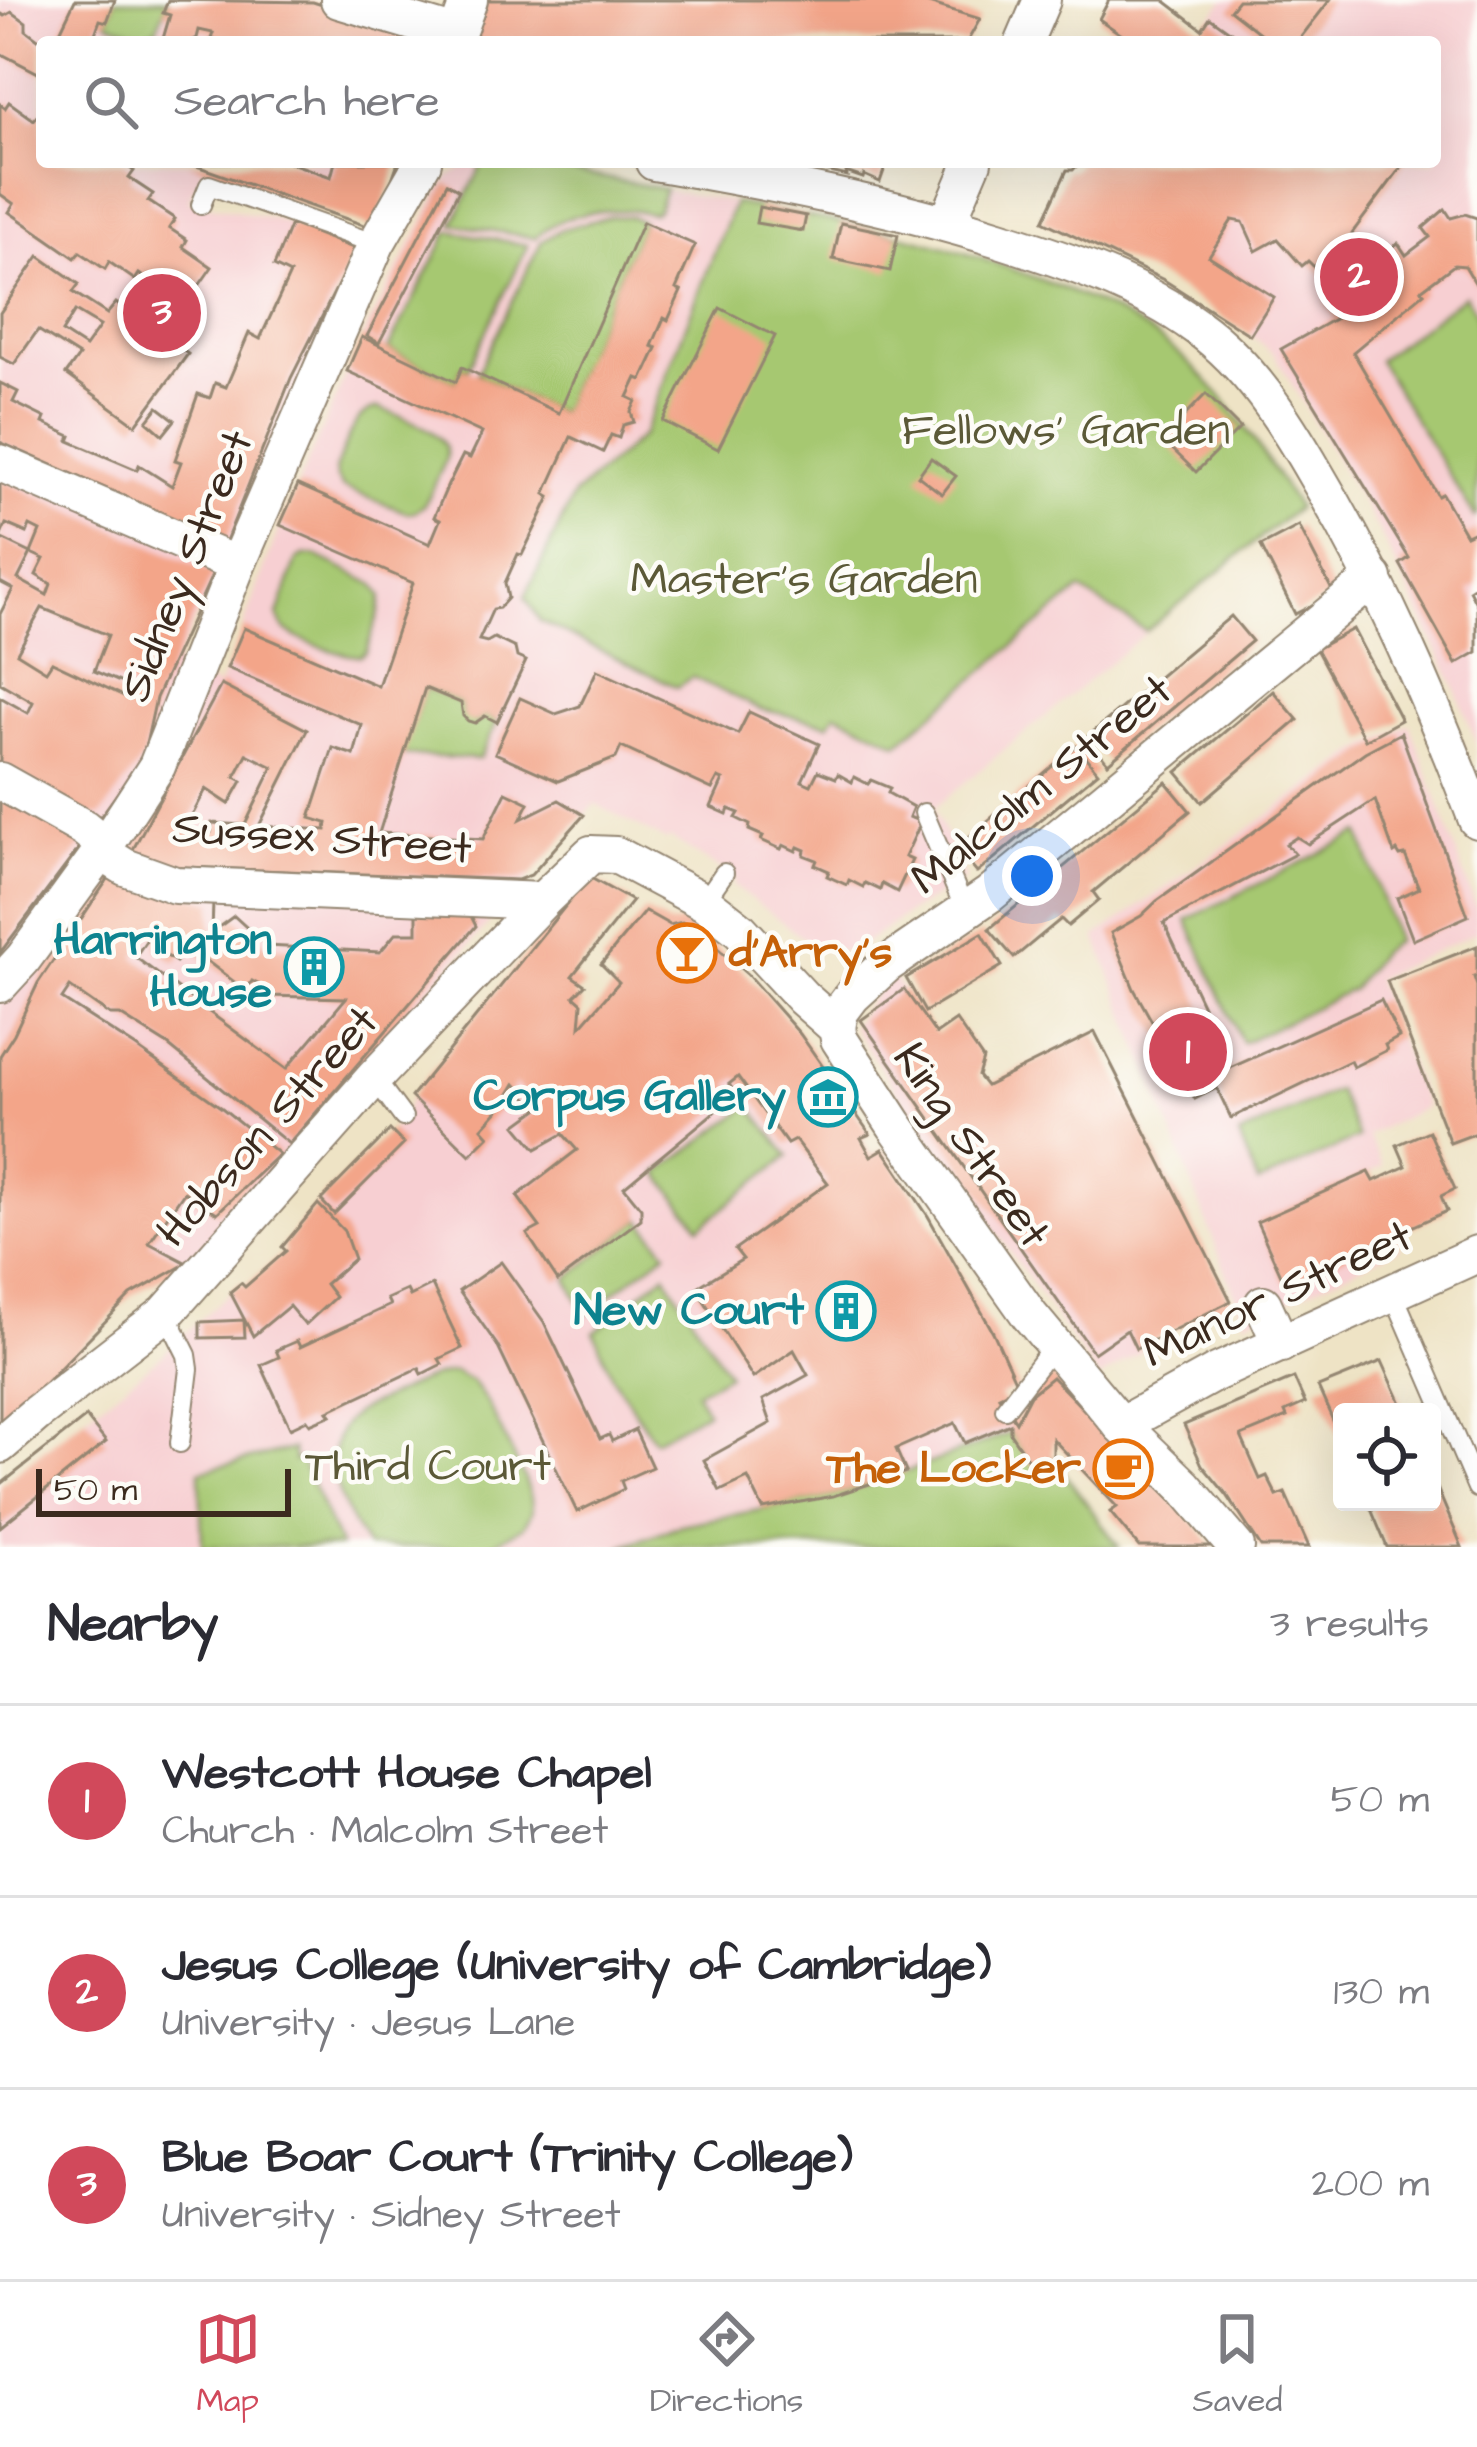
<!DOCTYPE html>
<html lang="en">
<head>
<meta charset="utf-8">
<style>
  :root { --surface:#fff; --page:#f7f7f7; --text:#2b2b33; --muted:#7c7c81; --line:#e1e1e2; --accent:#d1495b }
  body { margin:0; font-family:"Architects Daughter",sans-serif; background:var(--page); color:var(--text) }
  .controls { position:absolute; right:36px; bottom:36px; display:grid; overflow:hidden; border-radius:12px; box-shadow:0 12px 48px #0002 }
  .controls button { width:108px; height:108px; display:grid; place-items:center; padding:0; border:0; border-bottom:3px solid var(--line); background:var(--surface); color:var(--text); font:60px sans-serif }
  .scale { position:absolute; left:36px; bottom:30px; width:255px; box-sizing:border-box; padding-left:12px; border:6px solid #3b2a1e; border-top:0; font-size:33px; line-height:42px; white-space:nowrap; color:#3b2a1e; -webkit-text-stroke:9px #fdfcf7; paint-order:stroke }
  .you { position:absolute; left:1032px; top:876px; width:42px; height:42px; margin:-30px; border:9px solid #fff; border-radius:50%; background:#1a73e8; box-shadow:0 0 0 18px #1a73e833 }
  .badge { display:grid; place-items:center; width:78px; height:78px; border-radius:50%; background:var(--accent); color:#fff; font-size:39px; font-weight:700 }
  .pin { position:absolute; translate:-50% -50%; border:6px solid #fff; box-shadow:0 3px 12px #0006 }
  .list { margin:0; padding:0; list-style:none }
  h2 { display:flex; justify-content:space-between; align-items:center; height:156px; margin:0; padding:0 48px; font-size:51px }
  h2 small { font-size:39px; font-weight:400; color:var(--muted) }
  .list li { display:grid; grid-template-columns:78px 1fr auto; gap:36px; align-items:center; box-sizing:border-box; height:192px; padding:0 48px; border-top:3px solid var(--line) }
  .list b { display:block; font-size:45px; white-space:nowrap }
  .list p { margin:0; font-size:39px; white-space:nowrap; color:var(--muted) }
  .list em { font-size:39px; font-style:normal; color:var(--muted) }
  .icon { flex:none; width:66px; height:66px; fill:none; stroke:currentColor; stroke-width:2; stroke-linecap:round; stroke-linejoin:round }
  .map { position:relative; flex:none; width:1477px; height:1547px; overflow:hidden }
  .search { position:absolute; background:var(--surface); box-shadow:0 12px 48px #0002; left:36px; right:36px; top:36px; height:132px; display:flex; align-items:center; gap:30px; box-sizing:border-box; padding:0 42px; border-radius:12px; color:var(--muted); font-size:45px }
  .sheet { height:732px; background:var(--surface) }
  nav { display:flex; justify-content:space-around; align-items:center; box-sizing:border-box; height:168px; border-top:3px solid var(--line); background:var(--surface); font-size:33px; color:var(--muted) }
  nav a { display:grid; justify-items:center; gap:6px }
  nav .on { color:var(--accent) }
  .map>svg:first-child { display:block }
</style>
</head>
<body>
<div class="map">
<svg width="1477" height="1547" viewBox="0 0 1477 1547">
  <rect width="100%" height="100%" fill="#fdfcf7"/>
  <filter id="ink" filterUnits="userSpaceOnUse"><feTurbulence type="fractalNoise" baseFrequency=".00833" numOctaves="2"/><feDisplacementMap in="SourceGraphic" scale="24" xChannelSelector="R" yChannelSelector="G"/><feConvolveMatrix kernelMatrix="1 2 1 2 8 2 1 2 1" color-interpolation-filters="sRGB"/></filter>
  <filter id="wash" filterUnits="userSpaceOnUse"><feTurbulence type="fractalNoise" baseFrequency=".004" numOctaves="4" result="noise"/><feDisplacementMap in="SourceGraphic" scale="48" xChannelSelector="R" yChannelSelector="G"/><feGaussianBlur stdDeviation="2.7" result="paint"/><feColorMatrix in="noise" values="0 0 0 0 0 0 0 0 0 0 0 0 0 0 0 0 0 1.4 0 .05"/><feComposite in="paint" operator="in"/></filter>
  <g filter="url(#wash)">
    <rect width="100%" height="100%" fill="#eee3c5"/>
    <g fill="#f7cfd2">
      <polygon points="0,0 298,0 440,42 42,42 42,162 398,162 375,229 204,168 188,201 286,222 356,249 231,546 175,663 218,687 243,628 280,525 362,337 441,187 450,176 469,165 489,162 523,163 841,223 956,250 1075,292 1136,324 1184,358 1216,389 1253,436 1297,508 934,808 965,879 908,913 853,952 818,949 733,885 736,879 670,838 667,841 595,804 187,1263 131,1295 25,1405 0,1425"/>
      <polygon points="1224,0 1477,0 1477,745 1453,682 1379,531 1274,354 1250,335 1274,297 1189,244 1136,162 1435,162 1435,42 1193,42"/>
      <polygon points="1410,724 1477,910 1477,932 1375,979 1426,1107 1368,1135 1382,1166 1370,1173 1401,1247 1245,1321 1096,937 1359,751"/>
      <polygon points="521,960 580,1027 610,1068 747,974 800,1034 849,1102 870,1134 861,1139 871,1155 883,1149 928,1216 993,1332 1018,1387 1000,1397 1016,1422 1010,1424 1010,1433 1034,1467 1119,1547 0,1547 0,1485 161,1356 230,1292 241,1283 246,1286 286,1252 282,1247 321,1200 403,1117 411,1097"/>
      <polygon points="890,972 1142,1351 1099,1379 852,1027"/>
    </g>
    <g fill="#a6c871" stroke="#707948" stroke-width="3">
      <polygon points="115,0 168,0 157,28 146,35 107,22"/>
      <path d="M 483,163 L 523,163 L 665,189 L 658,209 L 653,213 C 613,208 566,208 535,238 L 453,224 Z"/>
      <path d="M 734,203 C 809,217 886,228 958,251 C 982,258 1005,267 1028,275 C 1084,296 1144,321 1188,362 C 1234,404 1265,456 1297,508 L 1146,631 L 1080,590 L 898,743 L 836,713 L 829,724 L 760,709 L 692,677 L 677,687 L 540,621 L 525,597 L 574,495 L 643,435 Z"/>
      <polygon points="611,216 632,217 643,222 559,413 477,374 541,242 562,229"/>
      <polygon points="449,231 528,245 468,369 462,367 456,382 388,349"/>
      <polygon points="1465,295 1477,315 1477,516 1475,517 1378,360"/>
      <path d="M 379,408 C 399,417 451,430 446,458 C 444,467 437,477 434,486 C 427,500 425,509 408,513 L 343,488 L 337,479 L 335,470 C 345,448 352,411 379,408 Z"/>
      <path d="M 314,555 L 375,585 L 382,596 L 379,613 L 366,652 L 361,656 C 344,656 305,643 290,633 C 282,628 282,624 278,615 L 297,560 L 304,556 Z"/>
      <polygon points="425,688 461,703 463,716 476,723 485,716 497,722 479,759 402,755"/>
      <polygon points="1360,833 1396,941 1380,952 1352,989 1242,1043 1187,920"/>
      <polygon points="1337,1090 1358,1138 1258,1183 1239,1136"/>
      <polygon points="750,1106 789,1156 700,1227 658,1173"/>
      <polygon points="641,1219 667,1252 586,1314 567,1279"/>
      <polygon points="665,1274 728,1374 696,1392 707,1411 654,1440 612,1376 594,1332"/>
      <path d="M 454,1372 L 472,1382 L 487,1402 L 524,1477 L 531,1497 L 532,1512 L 524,1526 L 487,1547 L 367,1547 C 344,1513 313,1452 351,1417 C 362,1407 379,1401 392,1395 C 413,1385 431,1375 454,1372 Z"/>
      <polygon points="1010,1433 1034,1467 1053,1458 1119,1547 620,1547 681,1525 833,1496 906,1472"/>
      <polygon points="292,1449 294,1461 301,1460 340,1547 202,1547 200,1471"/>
    </g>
    <g id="blocks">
      <g fill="#f3a589" fill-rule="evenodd">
        <polygon points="75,0 115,0 107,22 100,20 92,42 55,42"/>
        <polygon points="168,0 313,2 437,42 224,42 211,39 213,33 199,30 197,38 190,42 162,42 170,15 163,13"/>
        <polygon points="481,0 919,0 980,19 967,42 471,42"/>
        <polygon points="1109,0 1164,0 1202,29 1210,17 1245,42 1132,42 1099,19"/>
        <polygon points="1238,0 1330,0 1297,42 1271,42 1230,10"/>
        <polygon points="12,12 26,22 26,30 42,42 42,75 0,53 0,13 5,16"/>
        <polygon points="9,102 34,120 39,113 42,116 42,162 121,162 134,171 129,178 153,194 148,201 175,219 169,228 187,240 183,247 212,267 189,300 161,280 157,287 139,274 135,280 109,262 105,269 80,252 75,258 9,212 14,204 0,194 0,104 5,108"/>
        <polygon points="288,162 331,177 335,162 398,162 375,229 188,163"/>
        <polygon points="788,162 887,162 880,182 864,175 863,178 846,172 847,176"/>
        <polygon points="1080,162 1405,162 1352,233 1362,247 1366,244 1377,258 1398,243 1406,255 1430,237 1423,228 1445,209 1451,218 1465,214 1477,218 1477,286 1465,266 1454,265 1421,290 1424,293 1353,352 1438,496 1442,494 1466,535 1477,530 1477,585 1469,590 1477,605 1477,652 1456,664 1400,564 1409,558 1281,349 1336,318 1325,303 1333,294 1341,293 1308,261 1302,266 1278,239 1256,251 1243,222 1232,220 1209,256 1274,297 1250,335 1164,280 1043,221 1067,170 1073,170"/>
        <polygon points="447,183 459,190 379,343 367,336"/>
        <polygon points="759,207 806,216 803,231 756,223"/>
        <path d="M 643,222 L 695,245 L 676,289 L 681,291 L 668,320 L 664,318 L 652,346 L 657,348 L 642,380 L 637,378 L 628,397 L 636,401 L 631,412 L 634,422 L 623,425 L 619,438 L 611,435 L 603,452 L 571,437 L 545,494 L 550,497 L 522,555 L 518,554 L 505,583 L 508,598 L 499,608 L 493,609 L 479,640 L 487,642 L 494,638 L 515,648 L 517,657 L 526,661 L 497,722 L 485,716 L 475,723 L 468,721 L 463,716 L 461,703 L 425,688 L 379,833 L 483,839 L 506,792 L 529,803 L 521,819 L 559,800 L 584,815 L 531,875 L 518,880 L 157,866 L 131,853 L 221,685 L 307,730 L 259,826 L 326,830 L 327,823 L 310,818 L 333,748 L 354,755 L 362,725 L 227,668 L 244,628 L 378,686 L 413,583 L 280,525 L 298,485 L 430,544 L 440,520 L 434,517 L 448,485 L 463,455 L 470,458 L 482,433 L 347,371 L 362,337 L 456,382 L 462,367 L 559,413 ZM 247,754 L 273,767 L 245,825 L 212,823 L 211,832 L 184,831 L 206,789 L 229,804 L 242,781 L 235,777 Z"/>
        <polygon points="841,223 898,235 890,271 833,259"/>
        <polygon points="291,224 356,249 291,378 226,541 0,442 0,383 18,392 13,402 45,418 43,423 71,436 69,441 137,470 139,465 172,486 181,462 175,460 198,394 210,398 215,383 226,387 249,333 260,339 290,274 274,266"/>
        <path d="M 39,256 L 79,284 L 73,292 L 107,314 L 116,303 L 188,354 L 136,425 L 66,374 L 79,356 L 38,330 L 14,364 L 0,357 L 0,313 ZM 75,311 L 100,326 L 85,347 L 62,332 Z"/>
        <polygon points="720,308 775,336 718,449 663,421"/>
        <polygon points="1206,394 1240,428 1196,472 1162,439"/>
        <polygon points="158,407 175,420 163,435 147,421"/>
        <polygon points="931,458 956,476 942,494 918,476"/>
        <path d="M 0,480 L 213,573 L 156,698 L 143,758 L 101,816 L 85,815 L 0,763 L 0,697 L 28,713 L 33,702 L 0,683 L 0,614 L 13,589 L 0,582 ZM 6,524 L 27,533 L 30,526 L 40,531 L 31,553 L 0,538 ZM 31,553 L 44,559 L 36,575 L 51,584 L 47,595 L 18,579 ZM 42,608 L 108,635 L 94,671 L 134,688 L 130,699 L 52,662 L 46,671 L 17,653 Z"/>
        <polygon points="1299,526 1334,594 1295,614 1261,546"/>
        <polygon points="1231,616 1252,641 1108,763 1087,737"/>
        <polygon points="1353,629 1401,720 1365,740 1316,649"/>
        <polygon points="597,670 738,734 749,712 819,744 802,781 811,785 818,771 836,778 838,774 852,782 854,777 868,784 871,780 890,788 888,793 913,807 909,817 921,822 905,857 912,860 897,892 882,884 880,890 865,883 863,887 849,880 847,885 827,876 829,871 815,865 817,860 804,855 805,850 798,847 796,851 783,845 781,849 761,840 763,836 749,830 750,825 736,818 739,813 729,809 727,814 711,807 723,780 718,778 712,789 621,747 616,758 558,781 495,753 520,698 556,714 580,706"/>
        <polygon points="1273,691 1298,720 1202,802 1177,772"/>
        <polygon points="1401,733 1468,916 1413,940 1397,898 1419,888 1405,855 1400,856 1397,851 1394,853 1375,800 1308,844 1297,837 1286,844 1295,854 1164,923 1203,1006 1191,1014 1219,1073 1381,1000 1399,1037 1385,1045 1387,1050 1353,1067 1350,1061 1231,1118 1217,1088 1195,1099 1134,989 1111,933 1141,916 1157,901 1365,752"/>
        <polygon points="1076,746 1098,772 977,873 956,848"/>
        <polygon points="1166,782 1190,811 1093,892 1099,900 1068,926 1061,919 1014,958 989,929"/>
        <polygon points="0,797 83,843 0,953"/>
        <path d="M 122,876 L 213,902 L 212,932 L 234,916 L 267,946 L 380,952 L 396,933 L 417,933 L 417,908 L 467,908 L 476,926 L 289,1144 L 168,1045 L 120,1015 L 110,1015 L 70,987 L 62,999 L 136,1047 L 222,1108 L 279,1154 L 217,1213 L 184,1192 L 149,1243 L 187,1263 L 131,1295 L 24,1405 L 0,1424 L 0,1056 L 14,1034 L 38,983 L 108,879 ZM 150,935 L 157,935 L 156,949 L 176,962 L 187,949 L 189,940 L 209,940 L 199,955 L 246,991 L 252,981 L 269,990 L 268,996 L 346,998 L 286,1069 L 135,957 Z"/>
        <polygon points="589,877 632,901 572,976 585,985 574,996 582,1003 580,1027 619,982 601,964 645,911 670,925 682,922 706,938 747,974 800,1034 870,1134 861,1138 871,1156 883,1149 928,1216 993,1332 1018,1387 999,1396 1016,1422 1030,1395 1052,1377 1192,1521 1213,1547 1139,1547 1110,1512 1117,1507 1053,1439 1053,1458 1034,1468 1010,1433 1010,1424 965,1443 955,1423 896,1449 906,1472 833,1496 763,1509 748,1478 720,1491 704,1460 771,1423 763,1400 808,1375 794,1350 753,1378 696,1288 743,1259 735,1249 828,1183 795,1140 787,1144 738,1077 729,1084 736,1094 624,1187 641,1208 641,1219 558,1281 527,1234 540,1227 517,1196 577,1150 563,1134 536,1149 516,1125 538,1109 515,1084 501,1107 482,1128 489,1136 470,1155 411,1097"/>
        <polygon points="982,933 1002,966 925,1012 906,978"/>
        <polygon points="1477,946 1477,976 1474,977 1477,986 1477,1133 1450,1143 1387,981"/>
        <polygon points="904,989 936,1034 956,1020 983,1059 978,1076 986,1086 1095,1032 1231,1301 1136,1349 1127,1330 1094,1353 861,1020"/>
        <polygon points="390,1130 404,1144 334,1214 321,1200"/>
        <polygon points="1429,1131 1455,1189 1441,1196 1447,1211 1285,1284 1257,1222 1369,1172 1374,1181 1406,1166 1397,1145"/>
        <polygon points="318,1204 344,1231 354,1259 325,1284 335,1297 305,1325 289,1306 253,1336 230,1292 241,1283 245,1287 286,1251 282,1247"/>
        <polygon points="501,1262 544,1322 600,1439 609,1435 612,1441 635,1430 652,1467 621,1481 624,1489 577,1512 497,1345 459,1291"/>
        <polygon points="432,1285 462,1348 439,1359 442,1364 422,1374 419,1368 328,1411 331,1415 310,1424 307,1420 290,1428 261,1365 279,1357 276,1350 297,1341 300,1347 390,1305 387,1299 407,1290 410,1296"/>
        <polygon points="244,1320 245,1337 200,1338 200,1322"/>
        <polygon points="1382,1361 1405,1412 1342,1412 1342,1441 1318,1387"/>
        <polygon points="1294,1378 1305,1403 1285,1412 1287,1417 1241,1436 1260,1479 1267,1476 1277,1496 1285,1493 1309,1547 1261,1547 1227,1495 1202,1465 1184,1425"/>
        <polygon points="86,1417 106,1442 0,1527 0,1485"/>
        <polygon points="1432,1476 1462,1547 1387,1547 1368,1502 1432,1502"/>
      </g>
    </g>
  </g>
  <g filter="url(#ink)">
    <use href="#blocks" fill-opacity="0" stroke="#948672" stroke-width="3"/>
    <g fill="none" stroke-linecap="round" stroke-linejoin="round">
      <defs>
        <g id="lane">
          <polyline points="201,205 209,185 376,244"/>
          <polyline points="924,813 966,912"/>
          <polyline points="704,902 724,873"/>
          <polyline points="374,1078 403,1117"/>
          <polyline points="1393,1293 1477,1488"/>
          <polyline points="166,1313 187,1355 189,1369 180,1443"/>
          <polyline points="1005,1409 1054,1345"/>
        </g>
        <g id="street">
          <polyline points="339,0 456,35"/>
          <polyline points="454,42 469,0"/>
          <polyline points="1024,42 1042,0"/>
          <path d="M 654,162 C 770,182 886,204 999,239 C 1068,261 1138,284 1197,327 C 1249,364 1285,421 1316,475 C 1381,584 1432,702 1477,820"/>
          <polyline points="947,223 973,162"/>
          <polyline points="0,463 237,565"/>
          <polyline points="0,781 84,828 105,845"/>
          <polyline points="101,852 125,867 175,885 542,901"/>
          <polyline points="0,984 23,959 101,852 157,766 237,565 376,244 423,162"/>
          <polyline points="837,1028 840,1012 852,996 886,965 990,894 1374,578"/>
          <polyline points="1263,1304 1281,1344"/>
          <polyline points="1121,1425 1215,1373 1477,1254"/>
          <polyline points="0,1445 37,1413 166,1313 374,1078 542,901 591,854 616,855 704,902 740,930 803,998 837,1028 839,1039 895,1125 1030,1316 1121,1425 1184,1486 1236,1547"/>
        </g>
      </defs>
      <use href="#lane" stroke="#948672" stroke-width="22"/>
      <use href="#street" stroke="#948672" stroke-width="40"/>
      <use href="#lane" stroke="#fff" stroke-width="18"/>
      <use href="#street" stroke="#fff" stroke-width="36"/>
    </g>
  </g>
  <defs>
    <symbol id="bar-ring" viewBox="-11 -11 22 22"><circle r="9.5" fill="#fdfcf7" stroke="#e8710a" stroke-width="1.5"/><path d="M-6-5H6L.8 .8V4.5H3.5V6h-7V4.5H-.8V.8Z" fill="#e8710a"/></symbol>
    <symbol id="building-ring" viewBox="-11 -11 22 22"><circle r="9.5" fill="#fdfcf7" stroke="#0f9aa8" stroke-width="1.5"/><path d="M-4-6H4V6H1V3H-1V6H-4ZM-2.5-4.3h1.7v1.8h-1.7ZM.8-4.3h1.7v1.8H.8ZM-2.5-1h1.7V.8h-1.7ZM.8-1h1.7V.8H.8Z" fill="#0f9aa8"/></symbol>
    <symbol id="museum-ring" viewBox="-11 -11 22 22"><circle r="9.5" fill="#fdfcf7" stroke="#0f9aa8" stroke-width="1.5"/><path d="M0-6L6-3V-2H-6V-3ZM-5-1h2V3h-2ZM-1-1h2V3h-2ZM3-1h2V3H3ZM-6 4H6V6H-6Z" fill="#0f9aa8"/></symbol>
    <symbol id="cafe-ring" viewBox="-11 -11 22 22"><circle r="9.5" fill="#fdfcf7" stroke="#e8710a" stroke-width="1.5"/><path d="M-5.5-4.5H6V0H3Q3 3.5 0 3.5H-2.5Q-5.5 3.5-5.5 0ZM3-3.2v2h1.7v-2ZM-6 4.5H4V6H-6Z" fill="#e8710a"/></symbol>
  </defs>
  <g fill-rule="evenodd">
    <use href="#bar-ring" x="654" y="920" width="66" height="66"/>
    <use href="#building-ring" x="281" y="934" width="66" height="66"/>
    <use href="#museum-ring" x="795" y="1064" width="66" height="66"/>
    <use href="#building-ring" x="813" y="1278" width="66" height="66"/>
    <use href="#cafe-ring" x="1090" y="1436" width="66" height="66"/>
  </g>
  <g text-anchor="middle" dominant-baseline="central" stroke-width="9" stroke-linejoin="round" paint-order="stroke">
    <g font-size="45" fill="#5b5937" stroke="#fdfcf7">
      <text x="1066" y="431">Fellows' Garden</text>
      <text x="804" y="580">Master's Garden</text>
      <text x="428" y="1467">Third Court</text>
    </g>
    <g font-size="45" fill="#3b2a1e" stroke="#fdfcf7">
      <text transform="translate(187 566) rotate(-68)">Sidney Street</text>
      <text transform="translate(1042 785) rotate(-39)">Malcolm Street</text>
      <text transform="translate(322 839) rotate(4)">Sussex Street</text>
      <text transform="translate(268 1127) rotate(-48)">Hobson Street</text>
      <text transform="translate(971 1146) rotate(55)">King Street</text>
      <text transform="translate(1278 1295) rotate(-25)">Manor Street</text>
    </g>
    <g font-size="45" font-weight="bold" fill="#0d838f" stroke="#fdfcf7" text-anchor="end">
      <text x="272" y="941">Harrington<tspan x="272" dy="52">House</tspan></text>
      <text x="786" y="1097">Corpus Gallery</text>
      <text x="804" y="1311">New Court</text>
    </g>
    <g font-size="45" font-weight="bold" fill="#c56008" stroke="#fdfcf7" text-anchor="start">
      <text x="729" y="953">d'Arry's</text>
      <text x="1081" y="1469" text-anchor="end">The Locker</text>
    </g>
  </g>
</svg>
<div class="controls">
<button><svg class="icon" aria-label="locate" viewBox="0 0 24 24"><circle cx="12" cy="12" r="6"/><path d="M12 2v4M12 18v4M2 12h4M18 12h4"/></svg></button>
</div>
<div class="scale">50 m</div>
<div class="you"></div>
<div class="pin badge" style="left:1188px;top:1052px">1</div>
<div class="pin badge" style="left:1359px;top:277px">2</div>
<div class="pin badge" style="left:162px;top:313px">3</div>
<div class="search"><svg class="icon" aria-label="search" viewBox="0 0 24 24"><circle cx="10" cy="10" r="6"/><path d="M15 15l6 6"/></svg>Search here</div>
</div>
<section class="sheet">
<h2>Nearby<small>3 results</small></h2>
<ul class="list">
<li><span class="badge">1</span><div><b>Westcott House Chapel</b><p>Church · Malcolm Street</p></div><em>50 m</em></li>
<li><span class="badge">2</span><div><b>Jesus College (University of Cambridge)</b><p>University · Jesus Lane</p></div><em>130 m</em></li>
<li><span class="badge">3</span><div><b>Blue Boar Court (Trinity College)</b><p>University · Sidney Street</p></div><em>200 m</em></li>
</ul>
</section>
<nav>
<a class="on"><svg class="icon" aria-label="map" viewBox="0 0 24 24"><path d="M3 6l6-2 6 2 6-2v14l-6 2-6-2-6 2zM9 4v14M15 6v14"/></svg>Map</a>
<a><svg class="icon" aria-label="directions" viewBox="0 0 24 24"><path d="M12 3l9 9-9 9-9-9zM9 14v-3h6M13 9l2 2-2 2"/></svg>Directions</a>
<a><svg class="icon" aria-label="saved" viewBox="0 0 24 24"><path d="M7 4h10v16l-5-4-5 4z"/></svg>Saved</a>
</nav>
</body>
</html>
